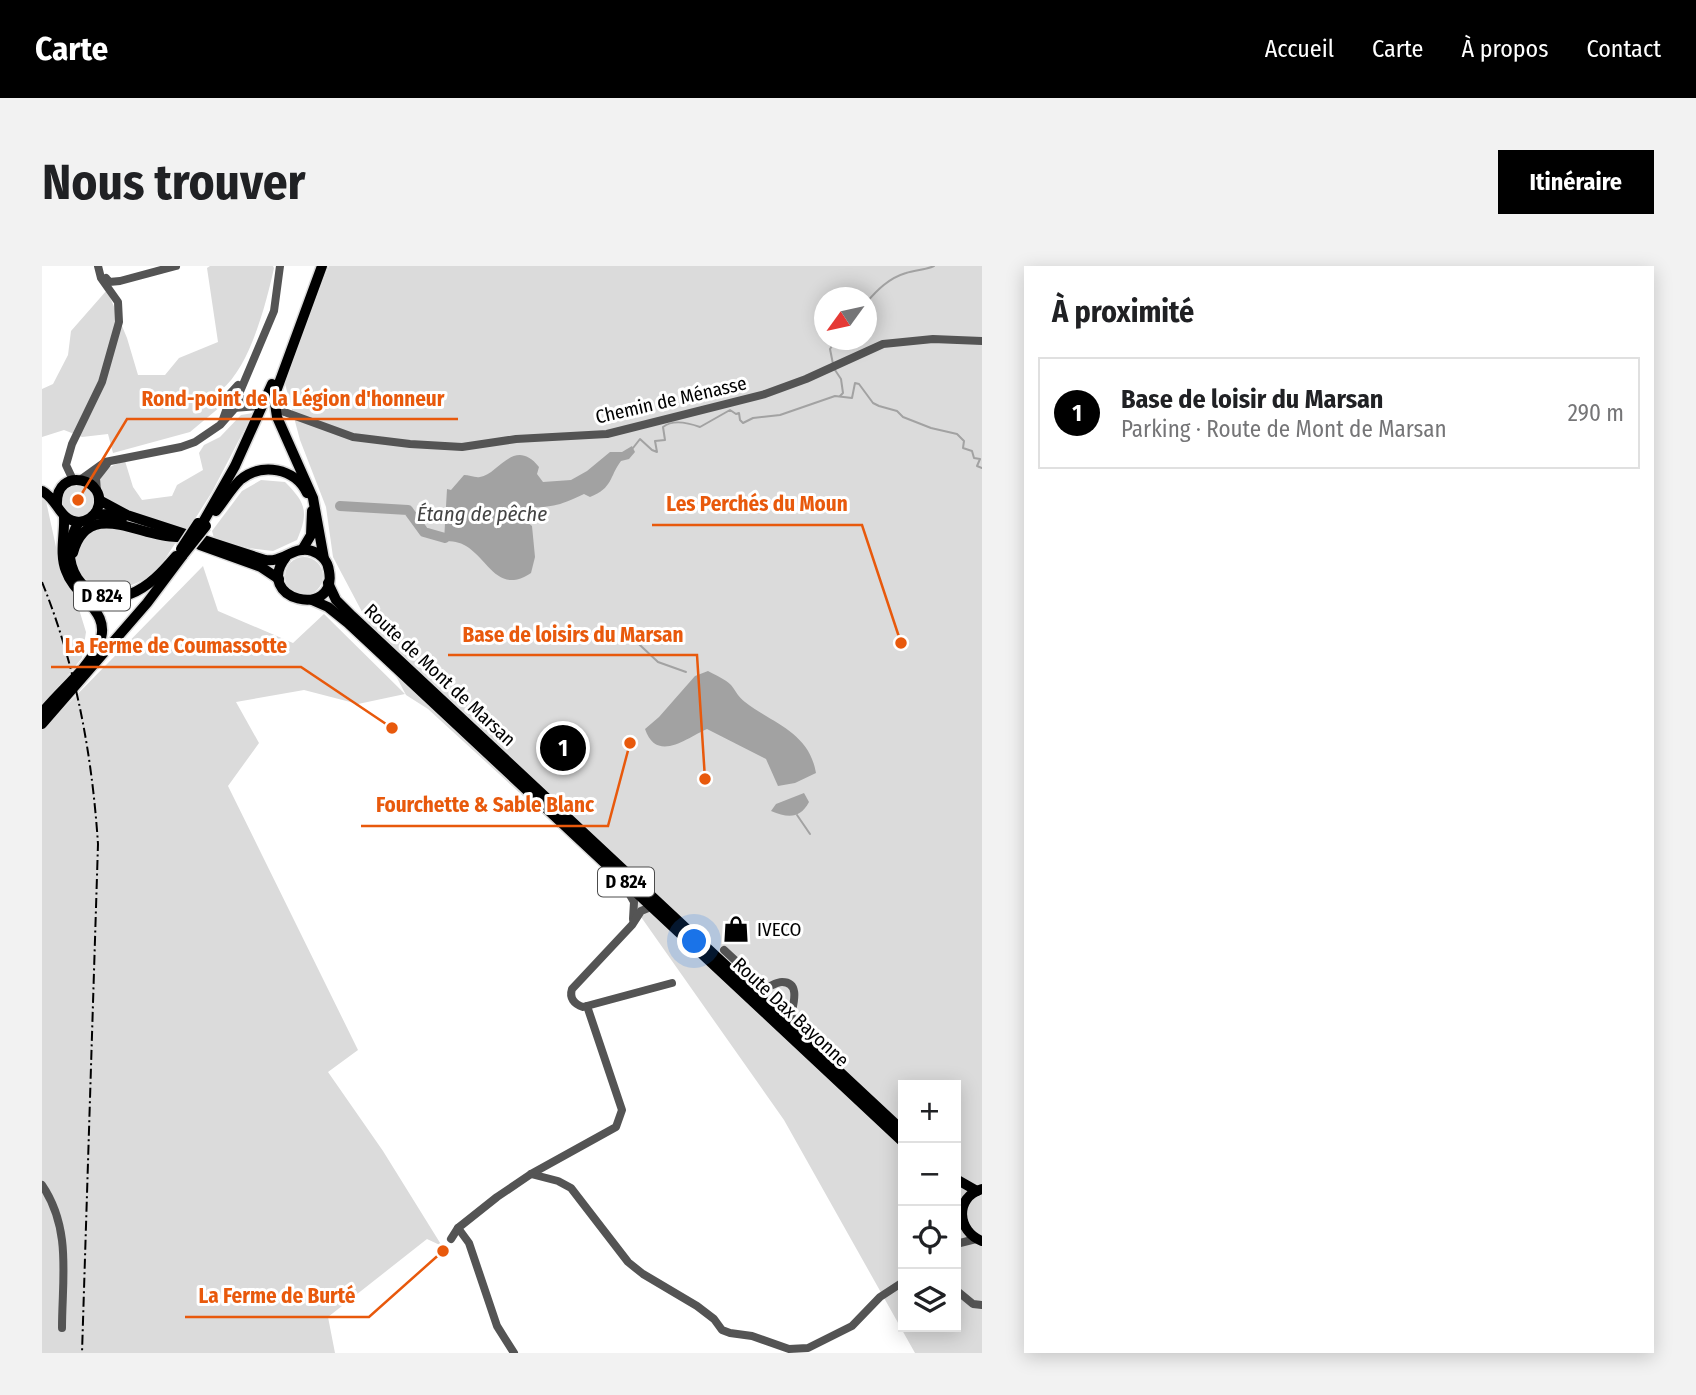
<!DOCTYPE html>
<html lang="fr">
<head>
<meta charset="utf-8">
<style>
  :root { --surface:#fff; --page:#f2f2f2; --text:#202124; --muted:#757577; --line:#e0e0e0; --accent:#000 }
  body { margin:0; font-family:"Fira Sans Condensed",sans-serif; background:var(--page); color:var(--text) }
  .controls { position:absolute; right:21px; bottom:21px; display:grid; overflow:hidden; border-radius:0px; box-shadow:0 4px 18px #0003 }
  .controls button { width:63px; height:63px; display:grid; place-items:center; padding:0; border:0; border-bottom:2px solid var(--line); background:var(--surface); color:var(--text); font:35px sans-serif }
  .compass { position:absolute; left:772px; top:21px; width:63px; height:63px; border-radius:50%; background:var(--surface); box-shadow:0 4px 18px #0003; rotate:237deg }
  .you { position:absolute; left:653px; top:676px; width:24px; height:24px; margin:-18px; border:5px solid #fff; border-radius:50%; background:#1a73e8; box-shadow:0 0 0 10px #1a73e833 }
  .badge { display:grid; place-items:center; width:46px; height:46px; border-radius:50%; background:var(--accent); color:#fff; font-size:23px; font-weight:700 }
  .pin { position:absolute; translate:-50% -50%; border:4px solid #fff; box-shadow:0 2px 7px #0006 }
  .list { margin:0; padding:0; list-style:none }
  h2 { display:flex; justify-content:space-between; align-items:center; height:91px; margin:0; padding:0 28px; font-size:30px }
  h2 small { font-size:23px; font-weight:400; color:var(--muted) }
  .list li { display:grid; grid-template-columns:46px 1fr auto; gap:21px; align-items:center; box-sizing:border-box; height:112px; margin:0 14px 14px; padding:0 14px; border:2px solid var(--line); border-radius:0px }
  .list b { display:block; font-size:26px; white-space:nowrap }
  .list p { margin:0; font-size:23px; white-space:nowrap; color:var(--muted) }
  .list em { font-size:23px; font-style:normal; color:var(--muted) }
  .icon { flex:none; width:38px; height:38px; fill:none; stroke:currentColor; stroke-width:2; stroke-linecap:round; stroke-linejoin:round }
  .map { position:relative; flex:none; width:940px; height:1087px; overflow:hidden; border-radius:0px }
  header { display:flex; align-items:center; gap:42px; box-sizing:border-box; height:98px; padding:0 35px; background:var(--accent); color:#fff }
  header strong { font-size:33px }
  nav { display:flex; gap:38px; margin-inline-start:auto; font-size:24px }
  .intro { display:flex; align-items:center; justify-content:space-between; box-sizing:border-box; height:168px; padding:0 42px }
  h1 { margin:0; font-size:49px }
  .button { padding:18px 32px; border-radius:0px; background:var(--accent); color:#fff; font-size:24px; font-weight:700 }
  main { display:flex; gap:42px; padding:0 42px }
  aside { flex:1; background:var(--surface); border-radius:0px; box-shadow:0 4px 18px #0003 }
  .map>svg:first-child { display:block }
</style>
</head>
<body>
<header>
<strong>Carte</strong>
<nav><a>Accueil</a><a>Carte</a><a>À propos</a><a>Contact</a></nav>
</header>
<div class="intro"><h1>Nous trouver</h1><a class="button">Itinéraire</a></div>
<main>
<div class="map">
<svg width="940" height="1087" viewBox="0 0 940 1087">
  <rect width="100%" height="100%" fill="#fff"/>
  <g fill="#dbdbdb" fill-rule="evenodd">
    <path d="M 168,0 L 231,0 L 232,2 C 224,38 208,101 179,124 L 178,141 L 148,166 L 71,187 L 66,168 L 40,171 L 22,164 L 0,171 L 0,123 L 11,118 L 26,89 L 29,65 L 65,24 L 85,72 L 96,109 L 123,109 L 137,92 L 176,76 L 165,2 Z"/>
    <path d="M 287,0 L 940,0 L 940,1087 L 873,1087 L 742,854 L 573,614 L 386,443 L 364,429 L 291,291 L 284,241 L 258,174 L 242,114 ZM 782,32 L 824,32 L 824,74 L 782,74 ZM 861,819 L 914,819 L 914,1061 L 861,1061 Z"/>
    <path d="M 211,147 L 170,226 L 146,264 C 124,257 54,245 58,215 C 60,202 72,199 83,195 L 91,221 L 100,234 L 130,230 L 135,219 L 161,204 L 157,187 L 162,179 L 178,171 L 199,149 Z"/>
    <path d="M 219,214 L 243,216 C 264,237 267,246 255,274 L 231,285 L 207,282 L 172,272 L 170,265 L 200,225 Z"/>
    <circle cx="36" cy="234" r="16"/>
    <polygon points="0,233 4,235 19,304 24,318 32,327 44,366 40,392 5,435 17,447 161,300 176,345 251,377 282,348 363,428 316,438 262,424 194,436 217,477 186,520 316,784 286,806 341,885 400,980 385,973 286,1051 293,1087 0,1087"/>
    <path d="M 57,262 L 84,262 L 135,275 C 128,284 123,295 115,303 C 98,322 59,332 40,309 C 36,305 34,299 31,295 L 46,266 Z"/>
    <circle cx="262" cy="310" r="19"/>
  </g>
  <g fill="#a2a2a2">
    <path d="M 590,180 L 593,186 L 587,193 L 579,195 C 567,211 571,222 548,231 L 542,228 C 515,241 509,241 480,242 L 476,246 L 478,254 L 484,255 L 490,260 L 493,291 L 489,307 C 456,329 447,294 424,280 C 418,276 410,275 402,275 L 405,223 L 409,224 L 422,209 C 427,209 433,212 438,211 C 456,209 472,170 497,201 L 495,208 L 501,216 L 529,214 L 545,205 L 568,186 L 580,186 Z"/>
    <path d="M 666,405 C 673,409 683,413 689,419 C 694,425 696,431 703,436 C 731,458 767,466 774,507 L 753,517 L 736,520 L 724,493 L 665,463 C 646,471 615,498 603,463 L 617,451 L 653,410 Z"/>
    <path d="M 762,527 L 767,536 C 758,553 746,552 729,545 L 734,538 Z"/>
  </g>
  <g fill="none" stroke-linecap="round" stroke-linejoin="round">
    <g stroke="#a2a2a2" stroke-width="2">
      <path d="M 824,37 C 835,24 847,12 864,7 C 873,4 883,4 892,0"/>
      <polyline points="791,98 788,83 794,74"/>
      <polyline points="793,104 799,113 801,127 798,130"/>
      <path d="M 591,182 L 598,173 L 610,184 L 615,186 L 613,175 L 623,174 L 621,161 C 631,153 647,157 658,161 L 688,144 L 694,148 L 697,147 L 698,154 L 701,157 L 711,152 L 738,149 L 793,130 L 810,132 L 813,117 L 817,118 L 831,137 L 837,140 L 855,145 L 861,151 L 889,162 L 915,168 L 922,175 L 921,182 L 930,185 L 932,192 L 938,193 L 935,200 L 940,202"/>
      <polyline points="584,366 616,396 644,406"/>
      <polyline points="755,549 768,568"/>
    </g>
    <polyline stroke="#a2a2a2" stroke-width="10" points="298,240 366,244 382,266 403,272"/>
    <defs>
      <g id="major">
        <polyline points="280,0 232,131 235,151 271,232 282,293"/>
        <path d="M 0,225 C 17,234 16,254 37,256 C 45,255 51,252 55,244 C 69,213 13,198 15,239"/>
        <path d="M 57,234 L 85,249 L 223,294 C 241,297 252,279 270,285 C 279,288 286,295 287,305 C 296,354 210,334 244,291"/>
        <path d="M 174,245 C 182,235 189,223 198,214 C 220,196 253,202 265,227"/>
        <polyline points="52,249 66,248 80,253"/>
        <path d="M 37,256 C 12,294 41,344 88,328 C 107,321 121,305 134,290"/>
        <polyline points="160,258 193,200 230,118"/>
        <polyline points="158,279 219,301 237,313"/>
        <polyline points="260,284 269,269 270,245"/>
        <path d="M 31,287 C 46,231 99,272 135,271"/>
        <polyline points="286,317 294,334 310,350 861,865"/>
        <polyline points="270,334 286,341 306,357 861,876"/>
        <path d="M 0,447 C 17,425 44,405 56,380 C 73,346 33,332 24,305 C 17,287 23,269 22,251"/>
        <polyline points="0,458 105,337 141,289"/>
        <polyline points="914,913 935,925"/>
        <path d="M 940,923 C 912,931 915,966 940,975"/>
      </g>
    </defs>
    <use href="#major" stroke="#dbdbdb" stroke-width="13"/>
    <g stroke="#545454" stroke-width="8">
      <polyline points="64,12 67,16 78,15 134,0"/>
      <polyline points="197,128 232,45 238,0"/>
      <polyline points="200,133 213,139"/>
      <polyline points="191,142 216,140"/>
      <polyline points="237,144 311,171 368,178 420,181 474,173 565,168 723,128 764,113 841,78 891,73 940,75"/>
      <polyline points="181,153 186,139 186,130 196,119"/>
      <polyline points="31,214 24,199 30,178 60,116 77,56 76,36 59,12 56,0"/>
      <polyline points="38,214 63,196 139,181 153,176 178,159 193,142"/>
      <polyline points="55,225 54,212 65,198"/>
      <polyline points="584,622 592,636 591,653"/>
      <path d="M 611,640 L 599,645 L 590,659 L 530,723 C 527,732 532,738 541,741 L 630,717"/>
      <path d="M 682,684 L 723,722 C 728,721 734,716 740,716 C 759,716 751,739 749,750 L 762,766"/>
      <polyline points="489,908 516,915 529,922 586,996 601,1008 655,1040 672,1053 680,1064 688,1067 710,1070 747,1083 766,1082 810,1060 838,1031 861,1016"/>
      <path d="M 0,919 C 30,963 20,1013 20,1062"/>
      <polyline points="409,973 416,962"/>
      <polyline points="914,978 934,973"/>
      <polyline points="914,1024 931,1038 940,1039"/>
      <polyline points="472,1087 455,1060 427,977 416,962 455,931 489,908 574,861 580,844 545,740"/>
    </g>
    <use href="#major" stroke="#000" stroke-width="10"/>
    <path stroke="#000" stroke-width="2" stroke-dasharray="10 3.5 2 3.5" stroke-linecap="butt" d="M 0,316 C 34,400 50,488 56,578 L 40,1087"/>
    <defs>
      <g id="major-bridge">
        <polyline points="139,283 156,257"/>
        <polyline points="141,289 164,260"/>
      </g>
    </defs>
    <use href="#major-bridge" stroke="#dbdbdb" stroke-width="13" stroke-linecap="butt"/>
    <use href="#major-bridge" stroke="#000" stroke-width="10"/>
  </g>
  <defs>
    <symbol id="shop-bare" viewBox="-9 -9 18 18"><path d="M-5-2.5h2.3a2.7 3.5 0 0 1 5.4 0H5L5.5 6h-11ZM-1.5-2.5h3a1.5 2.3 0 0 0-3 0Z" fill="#000" stroke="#fff" stroke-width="2.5" paint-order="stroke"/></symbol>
  </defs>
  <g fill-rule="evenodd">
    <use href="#shop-bare" x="675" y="644" width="38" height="38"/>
  </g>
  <g text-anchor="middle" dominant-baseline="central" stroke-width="6" stroke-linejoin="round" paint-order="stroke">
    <g fill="#fff" stroke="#4c4c4c" stroke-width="2">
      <rect x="32" y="315.5" width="56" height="29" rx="5"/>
      <rect x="556" y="601.5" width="56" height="29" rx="5"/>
    </g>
    <g font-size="18" font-weight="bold" fill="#000">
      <text x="60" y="330">D 824</text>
      <text x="584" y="616">D 824</text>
    </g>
    <g font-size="19" fill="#000" stroke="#fff">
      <text transform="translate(629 134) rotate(-13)">Chemin de Ménasse</text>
      <text transform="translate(398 409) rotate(43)">Route de Mont de Marsan</text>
      <text transform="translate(749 746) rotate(43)">Route Dax Bayonne</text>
    </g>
    <g font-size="19" fill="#000" stroke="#fff" text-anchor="start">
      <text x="715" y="663">IVECO</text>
    </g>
    <g font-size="21" font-style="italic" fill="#434343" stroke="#fff">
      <text x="440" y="248">Étang de pêche</text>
    </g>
  </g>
  <path fill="none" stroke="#e8590c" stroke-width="2.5" d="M36 234L85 153H416M859 377L820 259H610M663 513L655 389H406M350 462L259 401H9M588 477L566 560H319M401 985L327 1051H143"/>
  <g fill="#e8590c" stroke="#fff" stroke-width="2.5">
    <circle cx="36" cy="234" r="7"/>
    <circle cx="859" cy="377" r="7"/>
    <circle cx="663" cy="513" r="7"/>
    <circle cx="350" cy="462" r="7"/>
    <circle cx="588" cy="477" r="7"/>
    <circle cx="401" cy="985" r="7"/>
  </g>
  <g font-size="21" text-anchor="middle" font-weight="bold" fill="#e8590c" stroke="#fff" stroke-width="6" stroke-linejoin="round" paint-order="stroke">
    <text x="251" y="140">Rond-point de la Légion d'honneur</text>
    <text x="715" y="245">Les Perchés du Moun</text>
    <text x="531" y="376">Base de loisirs du Marsan</text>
    <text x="134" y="387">La Ferme de Coumassotte</text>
    <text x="443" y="546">Fourchette &amp; Sable Blanc</text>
    <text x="235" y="1037">La Ferme de Burté</text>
  </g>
</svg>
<div class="controls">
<button>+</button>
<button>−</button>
<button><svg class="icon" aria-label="locate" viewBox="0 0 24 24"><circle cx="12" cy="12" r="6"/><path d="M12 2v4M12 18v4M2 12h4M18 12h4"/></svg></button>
<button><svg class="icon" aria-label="layers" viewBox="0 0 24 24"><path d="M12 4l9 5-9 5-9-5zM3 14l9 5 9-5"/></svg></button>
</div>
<svg class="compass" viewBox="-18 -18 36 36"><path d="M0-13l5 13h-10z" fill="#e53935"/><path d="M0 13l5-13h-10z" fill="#757577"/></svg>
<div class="you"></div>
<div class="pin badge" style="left:521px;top:482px">1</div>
</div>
<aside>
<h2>À proximité<small></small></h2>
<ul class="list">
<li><span class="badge">1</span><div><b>Base de loisir du Marsan</b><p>Parking · Route de Mont de Marsan</p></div><em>290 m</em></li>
</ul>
</aside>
</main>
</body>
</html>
